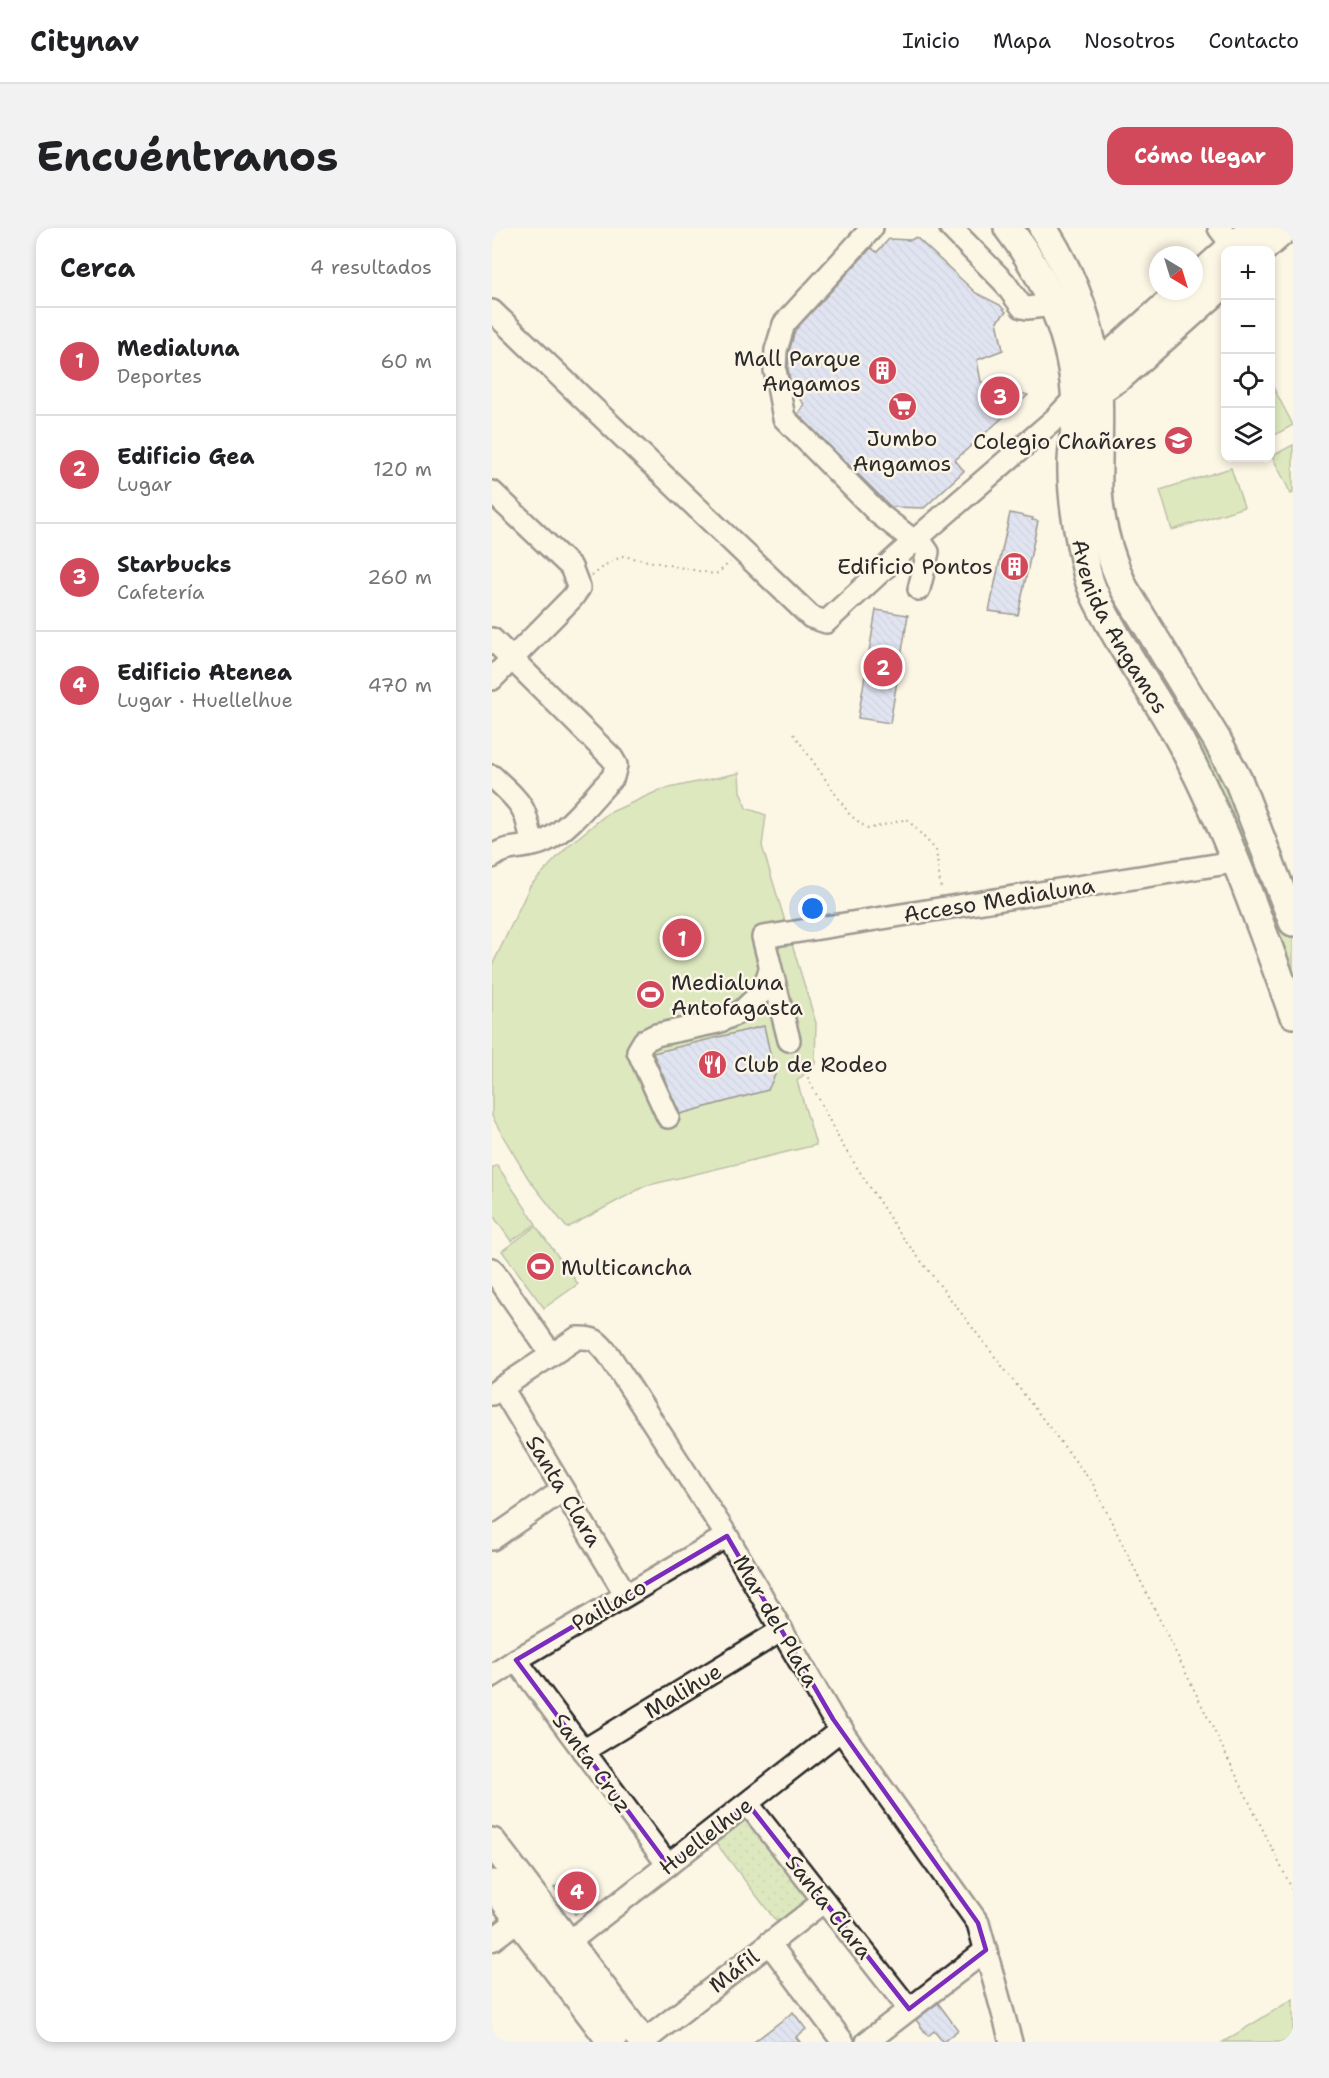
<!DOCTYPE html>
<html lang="es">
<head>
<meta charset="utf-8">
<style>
  :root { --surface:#fff; --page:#f2f2f2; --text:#202124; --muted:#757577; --line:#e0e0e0; --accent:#d1495b }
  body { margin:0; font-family:"Shantell Sans",sans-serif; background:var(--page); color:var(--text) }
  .controls { position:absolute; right:18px; top:18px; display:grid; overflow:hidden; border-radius:12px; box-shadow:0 3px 9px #0003 }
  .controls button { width:54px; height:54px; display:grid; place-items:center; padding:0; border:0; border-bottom:2px solid var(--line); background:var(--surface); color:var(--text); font:30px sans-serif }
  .compass { position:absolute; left:657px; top:18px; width:54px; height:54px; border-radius:50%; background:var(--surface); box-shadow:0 3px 9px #0003; rotate:142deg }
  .you { position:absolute; left:321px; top:681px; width:21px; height:21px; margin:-15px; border:4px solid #fff; border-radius:50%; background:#1a73e8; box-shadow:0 0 0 9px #1a73e833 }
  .badge { display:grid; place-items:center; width:39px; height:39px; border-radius:50%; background:var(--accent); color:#fff; font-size:20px; font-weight:700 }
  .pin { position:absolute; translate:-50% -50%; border:3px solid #fff; box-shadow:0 2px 6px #0006 }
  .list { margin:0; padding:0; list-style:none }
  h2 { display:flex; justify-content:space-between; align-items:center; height:78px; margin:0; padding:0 24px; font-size:26px }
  h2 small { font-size:20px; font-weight:400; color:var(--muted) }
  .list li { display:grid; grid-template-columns:39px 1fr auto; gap:18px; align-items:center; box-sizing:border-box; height:108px; padding:0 24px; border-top:2px solid var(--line) }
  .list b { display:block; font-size:22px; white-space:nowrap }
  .list p { margin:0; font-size:20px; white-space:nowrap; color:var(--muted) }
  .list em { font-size:20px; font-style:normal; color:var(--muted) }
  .icon { flex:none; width:33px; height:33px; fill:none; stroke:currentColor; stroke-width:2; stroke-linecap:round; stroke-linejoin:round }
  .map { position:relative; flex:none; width:801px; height:1814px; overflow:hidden; border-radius:18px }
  header { display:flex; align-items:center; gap:36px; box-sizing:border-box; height:84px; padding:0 30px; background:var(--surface); border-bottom:2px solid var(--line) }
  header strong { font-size:28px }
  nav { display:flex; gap:33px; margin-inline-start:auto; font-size:21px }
  .intro { display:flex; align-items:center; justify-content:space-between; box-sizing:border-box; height:144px; padding:0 36px }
  h1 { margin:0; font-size:42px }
  .button { padding:15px 27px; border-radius:18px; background:var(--accent); color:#fff; font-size:21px; font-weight:700 }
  main { display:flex; gap:36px; padding:0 36px }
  aside { flex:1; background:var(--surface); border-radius:18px; box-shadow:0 3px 9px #0003 }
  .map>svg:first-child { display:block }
</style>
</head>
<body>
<header>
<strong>Citynav</strong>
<nav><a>Inicio</a><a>Mapa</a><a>Nosotros</a><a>Contacto</a></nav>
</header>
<div class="intro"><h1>Encuéntranos</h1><a class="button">Cómo llegar</a></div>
<main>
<aside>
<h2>Cerca<small>4 resultados</small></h2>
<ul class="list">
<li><span class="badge">1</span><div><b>Medialuna</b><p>Deportes</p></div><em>60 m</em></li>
<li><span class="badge">2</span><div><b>Edificio Gea</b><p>Lugar</p></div><em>120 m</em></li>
<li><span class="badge">3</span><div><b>Starbucks</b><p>Cafetería</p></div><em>260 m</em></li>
<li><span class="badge">4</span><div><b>Edificio Atenea</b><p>Lugar · Huellelhue</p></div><em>470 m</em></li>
</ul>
</aside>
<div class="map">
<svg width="801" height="1814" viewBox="0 0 801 1814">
  <defs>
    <pattern id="grass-tufts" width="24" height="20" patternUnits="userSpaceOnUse" patternTransform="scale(1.5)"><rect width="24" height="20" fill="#b9d790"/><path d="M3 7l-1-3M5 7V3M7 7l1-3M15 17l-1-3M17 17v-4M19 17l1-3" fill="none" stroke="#9fb97c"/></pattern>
    <pattern id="park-dots" width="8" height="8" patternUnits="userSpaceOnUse" patternTransform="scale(1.5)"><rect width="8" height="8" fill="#b9d790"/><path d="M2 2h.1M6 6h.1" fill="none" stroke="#9fb97c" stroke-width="1.8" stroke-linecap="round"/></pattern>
    <pattern id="building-back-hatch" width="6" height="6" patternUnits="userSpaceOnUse" patternTransform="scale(1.5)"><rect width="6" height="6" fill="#bfcdfe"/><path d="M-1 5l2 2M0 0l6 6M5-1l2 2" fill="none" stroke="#a4b0da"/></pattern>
  </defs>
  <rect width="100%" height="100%" fill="#fcf5e5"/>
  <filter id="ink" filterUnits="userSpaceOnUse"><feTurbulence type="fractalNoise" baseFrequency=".0167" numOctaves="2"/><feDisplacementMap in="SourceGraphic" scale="12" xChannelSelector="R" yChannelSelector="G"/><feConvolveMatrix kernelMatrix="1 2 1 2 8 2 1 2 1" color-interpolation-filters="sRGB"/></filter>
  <g filter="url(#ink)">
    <polygon fill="url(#grass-tufts)" stroke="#72815e" stroke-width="1.5" points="639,380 740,553 801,708 801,753 742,596 706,517 650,429 627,387"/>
    <path fill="url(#park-dots)" stroke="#72815e" stroke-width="1.5" d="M 258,1589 L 316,1664 C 312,1680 301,1688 284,1693 L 224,1615 Z"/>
    <g fill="#b9d790" stroke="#72815e" stroke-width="1.5">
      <polygon points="779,155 801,197 779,209 778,209"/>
      <polygon points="801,217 801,265 799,266 780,228"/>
      <polygon points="739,240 752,279 680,302 668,262"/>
      <polygon points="247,545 248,563 254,580 274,587 270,618 324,795 323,836 305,853 324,917 153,958 75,1000 36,950 12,910 0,888 0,738 38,658 76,618 115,586 168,562"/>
      <polygon points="5,937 44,996 19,1013 0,986 0,940"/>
      <polygon points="44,998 86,1056 52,1080 10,1023"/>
      <polygon points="801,1771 801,1814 731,1814"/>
    </g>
    <g fill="url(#building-back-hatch)" stroke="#2b2b2b" stroke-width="1.5">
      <polygon points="424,9 484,65 508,77 514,84 505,93 511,122 485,132 489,154 536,167 463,232 472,243 432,280 399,279 306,186 312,176 300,163 296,141 297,124 303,102 379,20 385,24 397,11 419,12"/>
      <polygon points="518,285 541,290 540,292 546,293 526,387 497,383"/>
      <polygon points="384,382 416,387 398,495 366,490"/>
      <polygon points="272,798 283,847 276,862 188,886 161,825"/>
      <polygon points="88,1640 108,1666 83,1686 62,1660"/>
      <polygon points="446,1775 466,1802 451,1814 442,1803 436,1808 424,1792"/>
      <polygon points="301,1784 314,1801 304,1809 308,1814 262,1814"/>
    </g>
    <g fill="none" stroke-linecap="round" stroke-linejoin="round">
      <defs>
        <g id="minor">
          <polyline points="380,0 292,96 284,122 283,142 292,190 387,286 422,313"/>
          <polyline points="459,0 512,54 530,79 535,80 562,77"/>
          <polyline points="727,0 744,22"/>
          <polyline points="0,83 319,389 334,394 422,313 563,191 583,170"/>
          <polyline points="0,264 79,339 87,360 80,370 0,451"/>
          <polyline points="426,310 436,324 427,361"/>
          <path d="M 0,411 L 120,530 L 124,537 L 121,549 C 101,569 78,601 53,613 C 36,622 15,616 0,629"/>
          <path d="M 0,548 C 29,575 34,577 40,617"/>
          <polyline points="297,812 271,709 742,634"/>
          <polyline points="176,889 146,823 152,813 164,807 226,794 250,783 270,764 278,742"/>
          <polyline points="0,1041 59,1126"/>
          <polyline points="10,1160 134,1367"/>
          <path d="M 0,1166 L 85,1110 C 104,1109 106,1114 117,1127 L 235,1308 L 341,1491 L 486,1695 L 519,1814"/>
          <polyline points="0,1311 71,1262"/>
          <polyline points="24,1432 176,1637"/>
          <polyline points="0,1448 24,1432 235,1308"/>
          <polyline points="91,1523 290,1402"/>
          <polyline points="256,1576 417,1781"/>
          <polyline points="0,1712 38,1683"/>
          <polyline points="77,1714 350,1501"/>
          <polyline points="277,1715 351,1814"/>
          <polyline points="151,1814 332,1673"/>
          <polyline points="375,1814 494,1722"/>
        </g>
        <g id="major">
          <path id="s1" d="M 516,0 C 555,51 582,113 584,179 C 584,197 581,215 580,233 C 579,269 586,305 594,340 C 598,361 609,380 619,398 C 643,442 673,482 695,526 C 738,609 769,699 801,786"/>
          <path d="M 551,0 C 582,49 603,104 606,162 C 608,196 605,229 606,263 C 608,296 618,330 632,360 L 725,512 L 747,554 L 801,694"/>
          <polyline points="736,22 761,0"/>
          <polyline points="769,22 794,0"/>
          <polyline points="702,53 734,24"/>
          <polyline points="597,152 622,124 690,63"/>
          <polyline points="606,163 630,147 734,54"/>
          <polyline points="0,1614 151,1814"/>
          <polyline points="0,1656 120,1814"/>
        </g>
      </defs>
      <use href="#minor" stroke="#2b2b2b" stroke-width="26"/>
      <use href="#major" stroke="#2b2b2b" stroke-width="32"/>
      <g stroke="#2b2b2b" stroke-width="2" stroke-dasharray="1.5 4.5" stroke-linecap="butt">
        <polyline points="100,348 115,336 131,328 222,346 226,345 238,334"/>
        <polyline points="302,506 358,587 376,601 415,591 444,622 449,662"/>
        <polyline points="305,828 348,913 406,1003 601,1256 801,1663"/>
      </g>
      <use href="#minor" stroke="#fcf5e5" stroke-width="21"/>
      <use href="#major" stroke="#fcf5e5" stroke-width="27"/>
    </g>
  </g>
  <path d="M0 0H801V1814H0ZM 235,1308 L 341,1491 L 486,1695 L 494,1722 L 417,1781 L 256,1576 L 176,1637 L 24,1432 Z" fill="#fcf5e5" fill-opacity=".55" fill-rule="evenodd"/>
  <path fill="none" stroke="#7b2cbf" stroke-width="4.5" stroke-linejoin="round" d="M 235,1308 L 341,1491 L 486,1695 L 494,1722 L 417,1781 L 256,1576 L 176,1637 L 24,1432 Z"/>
  <defs>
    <symbol id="building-disc" viewBox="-11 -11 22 22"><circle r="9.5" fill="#d1495b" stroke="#fcf5e5"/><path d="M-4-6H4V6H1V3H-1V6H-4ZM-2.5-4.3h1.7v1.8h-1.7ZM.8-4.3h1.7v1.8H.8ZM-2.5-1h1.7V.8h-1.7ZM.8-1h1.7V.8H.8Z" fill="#fff"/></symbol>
    <symbol id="supermarket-disc" viewBox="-11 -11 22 22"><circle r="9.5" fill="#d1495b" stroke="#fcf5e5"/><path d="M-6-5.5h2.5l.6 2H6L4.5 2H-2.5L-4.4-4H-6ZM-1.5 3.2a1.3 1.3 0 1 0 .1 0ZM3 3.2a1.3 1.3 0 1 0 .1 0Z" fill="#fff"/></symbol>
    <symbol id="school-disc" viewBox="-11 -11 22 22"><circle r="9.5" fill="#d1495b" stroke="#fcf5e5"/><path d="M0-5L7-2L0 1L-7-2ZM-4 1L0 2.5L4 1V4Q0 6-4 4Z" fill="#fff"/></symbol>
    <symbol id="stadium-disc" viewBox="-11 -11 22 22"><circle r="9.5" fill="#d1495b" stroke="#fcf5e5"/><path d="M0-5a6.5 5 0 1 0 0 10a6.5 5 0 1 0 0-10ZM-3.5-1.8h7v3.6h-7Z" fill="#fff"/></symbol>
    <symbol id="restaurant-disc" viewBox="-11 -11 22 22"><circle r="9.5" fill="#d1495b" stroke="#fcf5e5"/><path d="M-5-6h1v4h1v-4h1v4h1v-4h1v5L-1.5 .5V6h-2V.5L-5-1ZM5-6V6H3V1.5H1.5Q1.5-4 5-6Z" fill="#fff"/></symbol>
  </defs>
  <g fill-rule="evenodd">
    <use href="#building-disc" x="374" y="126" width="33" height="33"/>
    <use href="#supermarket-disc" x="394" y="162" width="33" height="33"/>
    <use href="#school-disc" x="670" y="196" width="33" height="33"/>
    <use href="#building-disc" x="506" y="322" width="33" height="33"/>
    <use href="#stadium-disc" x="142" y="750" width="33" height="33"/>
    <use href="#restaurant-disc" x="204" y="820" width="33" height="33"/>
    <use href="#stadium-disc" x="32" y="1022" width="33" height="33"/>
  </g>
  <g text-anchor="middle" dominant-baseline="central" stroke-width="5" stroke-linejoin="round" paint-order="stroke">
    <g font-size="22" fill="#2b2b2b" stroke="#fcf5e5" text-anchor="end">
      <text x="369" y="130">Mall Parque<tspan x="369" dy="25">Angamos</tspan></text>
      <text x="410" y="210" text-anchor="middle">Jumbo<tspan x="410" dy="25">Angamos</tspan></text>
      <text x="665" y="213">Colegio Chañares</text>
      <text x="501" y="338">Edificio Pontos</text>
      <text x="179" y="754" text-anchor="start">Medialuna<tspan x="179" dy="25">Antofagasta</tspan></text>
      <text x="242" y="836" text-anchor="start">Club de Rodeo</text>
      <text x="69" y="1039" text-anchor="start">Multicancha</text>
    </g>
    <g font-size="22" fill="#2b2b2b" stroke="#fcf5e5">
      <text stroke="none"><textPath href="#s1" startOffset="424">Avenida Angamos</textPath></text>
      <text transform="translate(507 672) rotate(-9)">Acceso Medialuna</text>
      <text transform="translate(72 1263) rotate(59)">Santa Clara</text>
      <text transform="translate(117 1377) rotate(-30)">Paillaco</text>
      <text transform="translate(284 1393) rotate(60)">Mar del Plata</text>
      <text transform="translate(191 1463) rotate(-31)">Malihue</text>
      <text transform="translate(100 1535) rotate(54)">Santa Cruz</text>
      <text transform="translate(214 1608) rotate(-38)">Huellelhue</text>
      <text transform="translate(337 1679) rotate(52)">Santa Clara</text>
      <text transform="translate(242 1743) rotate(-38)">Máfil</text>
    </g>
  </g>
</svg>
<div class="controls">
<button>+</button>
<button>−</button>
<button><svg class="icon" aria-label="locate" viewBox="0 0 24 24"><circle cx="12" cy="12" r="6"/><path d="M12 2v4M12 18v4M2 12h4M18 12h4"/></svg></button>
<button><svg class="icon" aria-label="layers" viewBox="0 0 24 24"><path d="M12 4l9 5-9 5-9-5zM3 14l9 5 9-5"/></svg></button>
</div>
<svg class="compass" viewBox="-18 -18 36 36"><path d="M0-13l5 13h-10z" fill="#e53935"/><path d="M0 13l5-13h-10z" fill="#757577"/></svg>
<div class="you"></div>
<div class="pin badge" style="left:190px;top:710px">1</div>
<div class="pin badge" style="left:391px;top:439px">2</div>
<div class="pin badge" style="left:508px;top:168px">3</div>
<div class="pin badge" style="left:85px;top:1663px">4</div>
</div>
</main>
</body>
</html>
